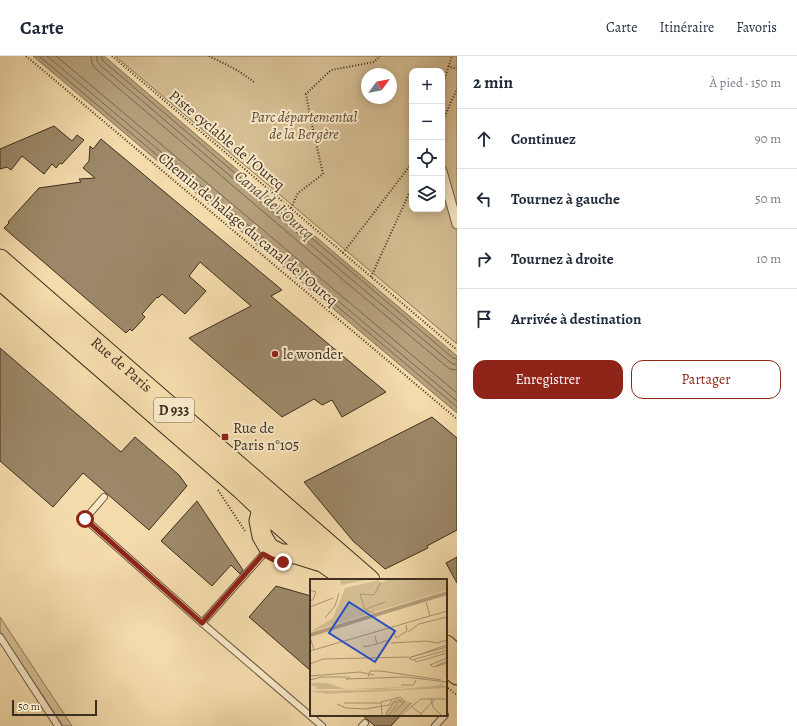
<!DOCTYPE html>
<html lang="fr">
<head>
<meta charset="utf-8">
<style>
  :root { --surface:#fff; --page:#f6f6f7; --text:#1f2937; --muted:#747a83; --line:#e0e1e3; --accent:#8f2418 }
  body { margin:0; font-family:Alegreya,serif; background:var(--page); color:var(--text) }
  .controls { position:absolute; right:12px; top:12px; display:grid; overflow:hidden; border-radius:8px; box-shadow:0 2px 10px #0003 }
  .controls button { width:36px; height:36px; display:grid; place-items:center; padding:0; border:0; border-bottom:1px solid var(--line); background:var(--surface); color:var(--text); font:20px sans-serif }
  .compass { position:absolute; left:361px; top:12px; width:36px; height:36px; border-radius:50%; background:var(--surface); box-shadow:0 2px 10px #0003; rotate:57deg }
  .scale { position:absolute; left:12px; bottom:10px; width:85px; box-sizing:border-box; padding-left:4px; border:2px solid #3c2e20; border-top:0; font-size:11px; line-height:14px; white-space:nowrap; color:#3c2e20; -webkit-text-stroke:3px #f8e8c8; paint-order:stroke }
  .stop { position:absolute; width:12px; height:12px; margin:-9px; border:3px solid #8f2418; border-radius:50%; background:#fff }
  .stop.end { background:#8f2418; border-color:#fff; box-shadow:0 1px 4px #0008 }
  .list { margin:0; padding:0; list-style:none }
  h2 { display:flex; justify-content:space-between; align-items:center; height:52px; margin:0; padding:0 16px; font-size:17px }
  h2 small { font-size:13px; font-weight:400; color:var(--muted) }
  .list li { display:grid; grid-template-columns:26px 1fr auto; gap:12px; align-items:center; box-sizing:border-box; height:60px; padding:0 16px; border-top:1px solid var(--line) }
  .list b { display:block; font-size:15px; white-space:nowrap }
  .list em { font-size:13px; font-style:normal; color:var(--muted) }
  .actions { display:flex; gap:8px; padding:12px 16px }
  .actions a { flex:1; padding:9px 0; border:1px solid var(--accent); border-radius:12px; text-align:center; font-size:14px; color:var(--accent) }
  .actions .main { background:var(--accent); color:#fff }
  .icon { flex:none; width:22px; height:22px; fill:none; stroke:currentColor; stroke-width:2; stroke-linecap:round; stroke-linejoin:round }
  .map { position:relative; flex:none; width:457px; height:670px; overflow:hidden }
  header { display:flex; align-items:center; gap:24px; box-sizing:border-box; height:56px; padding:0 20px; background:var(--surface); border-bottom:1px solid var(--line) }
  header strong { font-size:19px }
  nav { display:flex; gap:22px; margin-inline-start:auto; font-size:14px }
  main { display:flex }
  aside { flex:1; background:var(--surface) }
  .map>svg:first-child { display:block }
</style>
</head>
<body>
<header>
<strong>Carte</strong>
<nav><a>Carte</a><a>Itinéraire</a><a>Favoris</a></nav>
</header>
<main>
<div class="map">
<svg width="457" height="670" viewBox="0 0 457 670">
  <rect width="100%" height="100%" fill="#f4dbab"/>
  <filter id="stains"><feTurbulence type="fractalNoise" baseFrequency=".005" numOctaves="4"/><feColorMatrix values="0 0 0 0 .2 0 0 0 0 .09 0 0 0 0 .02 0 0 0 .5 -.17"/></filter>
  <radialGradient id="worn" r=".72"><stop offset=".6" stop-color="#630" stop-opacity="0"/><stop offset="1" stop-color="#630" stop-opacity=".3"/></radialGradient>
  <g fill="#d5be93" stroke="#88765a" fill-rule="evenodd">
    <path d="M 115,0 L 457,0 L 457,288 ZM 412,15 L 442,15 L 442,153 L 412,153 ZM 367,18 L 391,18 L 391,42 L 367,42 Z"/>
    <polygon points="0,561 72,670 63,670 0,575"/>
  </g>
  <polygon fill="#b5a07c" stroke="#857257" points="33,0 104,0 350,210 457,300 457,357"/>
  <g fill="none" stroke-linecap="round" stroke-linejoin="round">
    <g stroke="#78674e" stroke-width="1">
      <polyline points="39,0 457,351"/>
      <polyline points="47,0 457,345"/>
      <polyline points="56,0 457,337"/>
      <polyline points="91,0 92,8 96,13 341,222 446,310 450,313 457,314"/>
      <polyline points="97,0 97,5 100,9 344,217 450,306 453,308 457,308"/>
      <polyline points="102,0 102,3 103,5 348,213 453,302 457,303"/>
    </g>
  </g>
  <g fill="#9c8868" stroke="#3c2e20">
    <polygon points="54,70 72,85 77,79 84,84 62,108 60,107 56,112 52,108 44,118 22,100 11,114 7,111 0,113 0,93"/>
    <polygon points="101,83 282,234 271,240 386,336 342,361 332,344 322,349 314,343 282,361 189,282 251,250 200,206 189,220 206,235 185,258 162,238 158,242 157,241 142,258 145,261 136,271 132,275 130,273 126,277 4,172 9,167 8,166 39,132 81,126 79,123 95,122 83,112 89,105 90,90 93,93"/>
    <polygon points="0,292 121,396 135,381 179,419 187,430 149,474 83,417 53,451 0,405"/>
    <polygon points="432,361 457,382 457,474 427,490 428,492 385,513 353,485 304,426"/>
    <polygon points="197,445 243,514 240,518 231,509 212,530 161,485"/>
    <polygon points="457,501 457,527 446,507"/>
    <polygon points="276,530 311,540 311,615 249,561"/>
    <polygon points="362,659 401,659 391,670 375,670"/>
  </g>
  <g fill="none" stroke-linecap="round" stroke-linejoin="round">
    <defs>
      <g id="service">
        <polyline points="104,441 85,463 202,567"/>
        <polyline points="268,493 202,567 322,670"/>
        <polyline points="0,581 58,670"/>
        <polyline points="362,670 365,667"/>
        <polyline points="435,670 445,659"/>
      </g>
      <polyline id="pedestrian" points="442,115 457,168"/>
      <g id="primary">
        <path id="s1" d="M 0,203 L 370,524"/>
        <polyline points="0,224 241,433 262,453 325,508 348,524"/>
        <polyline points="272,453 262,453 259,465 262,480 269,492 281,498 296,498 318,505"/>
        <polyline points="446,589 457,599"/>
        <polyline points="446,609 457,619"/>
      </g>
    </defs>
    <use href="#service" stroke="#6a5943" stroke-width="8"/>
    <use href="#pedestrian" stroke="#6a5943" stroke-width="11"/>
    <use href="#primary" stroke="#3c2e20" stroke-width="21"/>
    <g stroke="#3c2e20" stroke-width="2" stroke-dasharray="1 2" stroke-linecap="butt">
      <polyline points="26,0 457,363"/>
      <polyline points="112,0 457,294"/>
      <path d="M 209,0 C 225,8 241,15 255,27"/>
      <polyline points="448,10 457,13"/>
      <polyline points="442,31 452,0"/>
      <polyline points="442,66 457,33"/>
      <polyline points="291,152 298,137 323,118 310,60 306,38 331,14 374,6 380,0"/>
      <polyline points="343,197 412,107"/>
      <polyline points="371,221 412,131"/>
      <polyline points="218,434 245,475"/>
      <polyline points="448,632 457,639"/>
    </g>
    <use href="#service" stroke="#f8e8c8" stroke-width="6"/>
    <use href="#pedestrian" stroke="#f8e8c8" stroke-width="9"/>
    <use href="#primary" stroke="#f4dbab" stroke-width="19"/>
  </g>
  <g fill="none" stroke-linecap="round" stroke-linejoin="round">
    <polyline stroke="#8f2418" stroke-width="5" points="85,463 202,567 263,498 272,503 283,506"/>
  </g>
  <g fill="#8f2418" stroke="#f8e8c8" stroke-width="1.5">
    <circle cx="275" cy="298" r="4"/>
    <rect x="221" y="377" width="8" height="8" rx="2"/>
  </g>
  <g text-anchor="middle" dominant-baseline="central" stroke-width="4" stroke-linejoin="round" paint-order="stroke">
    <rect fill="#f8e8c8" stroke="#746652" stroke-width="1" x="154" y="342" width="40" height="24" rx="3"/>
    <g font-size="14" font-weight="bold" fill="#3c2e20">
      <text x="174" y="354">D 933</text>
    </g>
    <g font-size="15" font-style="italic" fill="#5b4b37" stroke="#f8e8c8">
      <text x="304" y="61">Parc départemental<tspan x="304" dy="17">de la Bergère</tspan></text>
    </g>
    <g font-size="15" fill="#3c2e20" stroke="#f8e8c8">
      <text transform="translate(227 84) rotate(40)">Piste cyclable de l'Ourcq</text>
      <text transform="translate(248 173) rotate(40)">Chemin de halage du canal de l'Ourcq</text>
      <text stroke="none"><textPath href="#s1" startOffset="161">Rue de Paris</textPath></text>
    </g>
    <g font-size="15" fill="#3c2e20" stroke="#f8e8c8" text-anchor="start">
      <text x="283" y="298">le wonder</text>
      <text x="233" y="372">Rue de<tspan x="233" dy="17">Paris n°105</tspan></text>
    </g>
    <g font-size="16" font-style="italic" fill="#5a4a37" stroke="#f8e8c8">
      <text transform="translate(274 149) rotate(40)">Canal de l'Ourcq</text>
    </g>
  </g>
  <g transform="translate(310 523)">
    <rect width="137" height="137" fill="#f4dbab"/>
    <path d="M 30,0 L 61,0 L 31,6 ZM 78,0 L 137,0 L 137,11 L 0,53 L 23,39 L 35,9 L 69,1 L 70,4 L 73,3 ZM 129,103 L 137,109 L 17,115 L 0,112 L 92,110 L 131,106 ZM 0,104 L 17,104 L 36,110 L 99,108 L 74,110 L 7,110 L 6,106 L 4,108 ZM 86,119 L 103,124 L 89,137 L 74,137 Z" fill="#d5be93"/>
    <path d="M 137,12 L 137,16 L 0,58 L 0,54 Z" fill="#b5a07c"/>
    <path fill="none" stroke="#aa9673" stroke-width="1" d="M 0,11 L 6,13 L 3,21 L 0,21M 116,23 L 120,37M 0,28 L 23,19M 56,30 L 75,23M 64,34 L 55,31 L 50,15 L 64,16 L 71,3M 15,39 L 25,27 L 29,14M 84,52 L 86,59 L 97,52 L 96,46M 98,53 L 109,45 L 137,38M 65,57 L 67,65 L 81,60 L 81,58M 0,58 L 4,71M 81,64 L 117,62 L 126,64 L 137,61M 54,66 L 54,68 L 67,65M 137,66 L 99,79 L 102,81 L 137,71M 0,72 L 137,32M 101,78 L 137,68M 137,79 L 120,86 L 124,88 L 137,84M 104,80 L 106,83 L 137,74M 0,85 L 13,80 L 99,78M 126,87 L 137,82M 0,97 L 50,93 L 64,96M 40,98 L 36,100 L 96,98 L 137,103M 58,98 L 60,92 L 71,92 L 131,101M 0,101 L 11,98 L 37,98M 91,106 L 103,106 L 106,101M 121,120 L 123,128 L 132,137M 34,124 L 70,124M 27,125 L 36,129 L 55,130 L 79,126 L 82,121M 101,127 L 111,135M 84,134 L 95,122 L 92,119 L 90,122M 72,137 L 71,123 L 91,118M 78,137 L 87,126M 79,137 L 76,134 L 84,122 L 87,124 L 89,121 L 93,124M 88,137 L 101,124M 90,137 L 111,120 L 137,120M 109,137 L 125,120"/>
    <path fill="#1d4ed8" fill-opacity="0.15" stroke="#1d4ed8" stroke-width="2" d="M 39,23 L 85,52 L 65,83 L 19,54 Z"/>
    <rect width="137" height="137" fill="none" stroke="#3c2e20" stroke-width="2"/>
  </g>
  <rect width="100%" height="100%" filter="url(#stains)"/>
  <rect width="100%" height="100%" fill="url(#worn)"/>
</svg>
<div class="controls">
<button>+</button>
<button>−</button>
<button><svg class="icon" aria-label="locate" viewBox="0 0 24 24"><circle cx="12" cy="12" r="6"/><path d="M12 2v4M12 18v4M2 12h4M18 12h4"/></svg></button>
<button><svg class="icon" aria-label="layers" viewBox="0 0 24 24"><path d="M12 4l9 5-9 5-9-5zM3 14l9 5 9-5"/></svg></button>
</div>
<svg class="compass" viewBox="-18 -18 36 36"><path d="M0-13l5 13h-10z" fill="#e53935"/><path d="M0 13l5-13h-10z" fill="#747a83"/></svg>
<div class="scale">50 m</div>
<div class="stop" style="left:85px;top:463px"></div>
<div class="stop end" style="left:283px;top:506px"></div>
</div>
<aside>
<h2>2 min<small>À pied · 150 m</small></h2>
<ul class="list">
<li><svg class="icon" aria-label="ahead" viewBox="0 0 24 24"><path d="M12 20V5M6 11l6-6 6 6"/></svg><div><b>Continuez</b></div><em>90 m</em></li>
<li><svg class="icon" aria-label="left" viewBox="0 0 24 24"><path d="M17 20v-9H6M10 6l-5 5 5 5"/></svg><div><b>Tournez à gauche</b></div><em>50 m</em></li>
<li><svg class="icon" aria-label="right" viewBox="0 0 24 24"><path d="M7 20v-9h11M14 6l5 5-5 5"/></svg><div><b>Tournez à droite</b></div><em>10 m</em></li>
<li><svg class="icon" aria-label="arrive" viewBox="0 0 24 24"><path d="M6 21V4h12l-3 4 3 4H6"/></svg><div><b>Arrivée à destination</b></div></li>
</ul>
<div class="actions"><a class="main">Enregistrer</a><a>Partager</a></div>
</aside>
</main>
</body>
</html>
